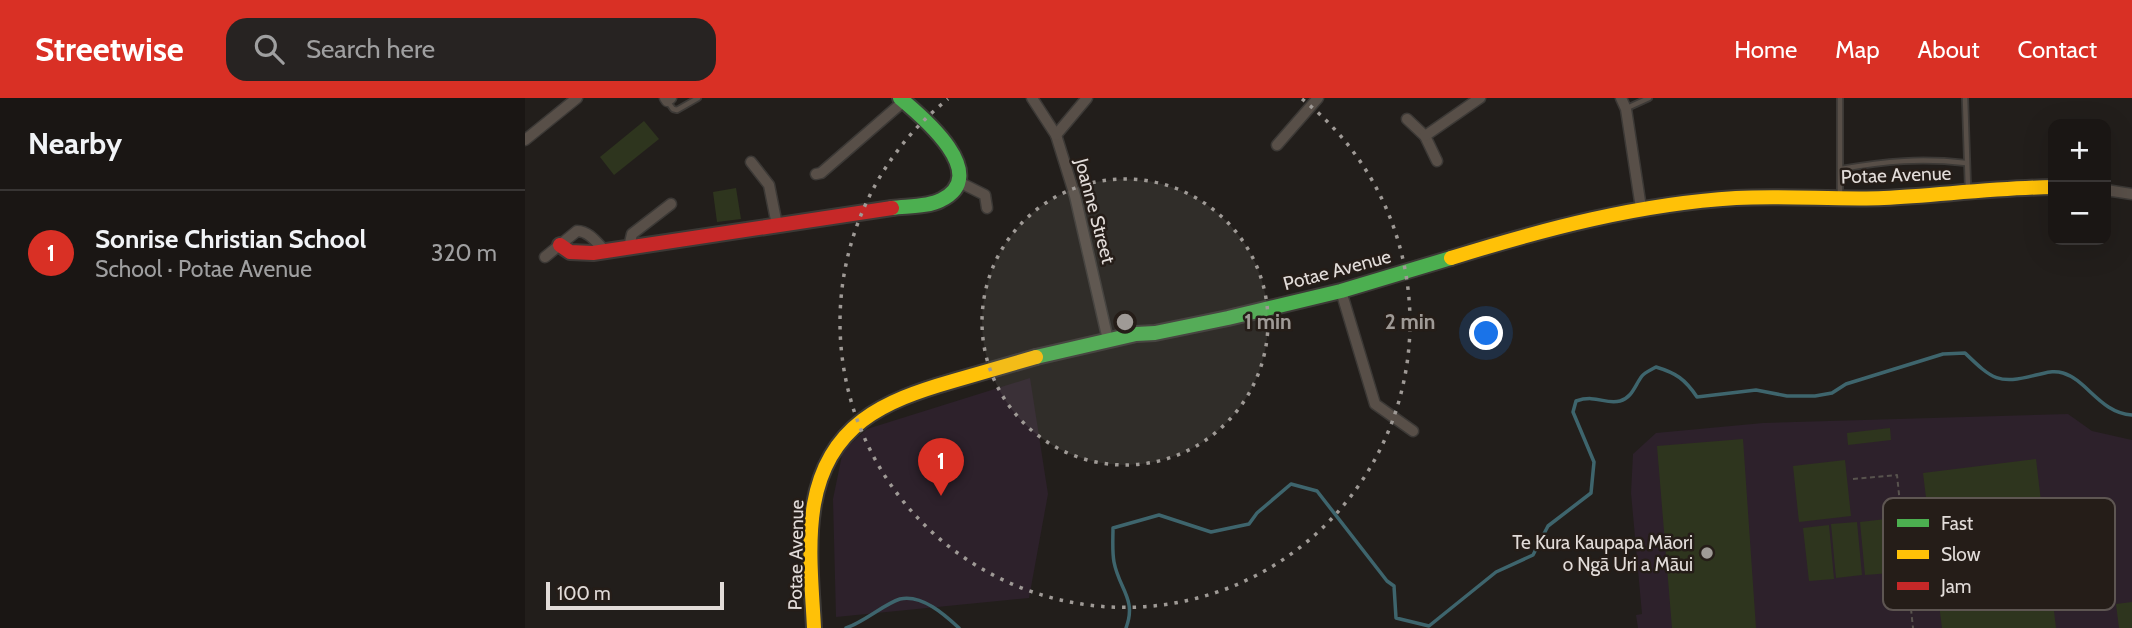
<!DOCTYPE html>
<html lang="en">
<head>
<meta charset="utf-8">
<style>
  :root { --surface:#1a1614; --page:#272322; --text:#f1f3f6; --muted:#9f9fa0; --line:#383534; --accent:#d93025 }
  body { margin:0; font-family:Cabin,sans-serif; background:var(--page); color:var(--text) }
  .controls { position:absolute; right:21px; top:21px; display:grid; overflow:hidden; border-radius:14px; box-shadow:0 7px 28px #0002 }
  .controls button { width:63px; height:63px; display:grid; place-items:center; padding:0; border:0; border-bottom:2px solid var(--line); background:var(--surface); color:var(--text); font:35px sans-serif }
  .scale { position:absolute; left:21px; bottom:18px; width:178px; box-sizing:border-box; padding-left:7px; border:4px solid #e2dcd9; border-top:0; font-size:19px; line-height:24px; white-space:nowrap; color:#e2dcd9; -webkit-text-stroke:5px #251d18; paint-order:stroke }
  .you { position:absolute; left:962px; top:236px; width:24px; height:24px; margin:-18px; border:5px solid #fff; border-radius:50%; background:#1a73e8; box-shadow:0 0 0 10px #1a73e833 }
  .badge { display:grid; place-items:center; width:46px; height:46px; border-radius:50%; background:var(--accent); color:#fff; font-size:23px; font-weight:700 }
  .pin { position:absolute; translate:-50% -58px; filter:drop-shadow(0 2px 4px #0008) }
  .pin::after { content:''; position:absolute; top:37px; width:24px; height:21px; background:inherit; clip-path:polygon(0 0,100% 0,50% 100%) }
  .list { margin:0; padding:0; list-style:none }
  h2 { display:flex; justify-content:space-between; align-items:center; height:91px; margin:0; padding:0 28px; font-size:30px }
  h2 small { font-size:23px; font-weight:400; color:var(--muted) }
  .list li { display:grid; grid-template-columns:46px 1fr auto; gap:21px; align-items:center; box-sizing:border-box; height:126px; padding:0 28px; border-top:2px solid var(--line) }
  .list b { display:block; font-size:26px; white-space:nowrap }
  .list p { margin:0; font-size:23px; white-space:nowrap; color:var(--muted) }
  .list em { font-size:23px; font-style:normal; color:var(--muted) }
  .icon { flex:none; width:38px; height:38px; fill:none; stroke:currentColor; stroke-width:2; stroke-linecap:round; stroke-linejoin:round }
  .map { position:relative; flex:none; width:1607px; height:530px; overflow:hidden }
  header { display:flex; align-items:center; gap:42px; box-sizing:border-box; height:98px; padding:0 35px; background:var(--accent); color:#fff }
  header strong { font-size:33px }
  nav { display:flex; gap:38px; margin-inline-start:auto; font-size:24px }
  .search { width:490px; height:63px; background:var(--page); display:flex; align-items:center; gap:18px; box-sizing:border-box; padding:0 24px; border-radius:21px; color:var(--muted); font-size:26px }
  main { display:flex }
  aside { flex:1; background:var(--surface) }
  .map>svg:first-child { display:block }
</style>
</head>
<body>
<header>
<strong>Streetwise</strong>
<div class="search"><svg class="icon" aria-label="search" viewBox="0 0 24 24"><circle cx="10" cy="10" r="6"/><path d="M15 15l6 6"/></svg>Search here</div>
<nav><a>Home</a><a>Map</a><a>About</a><a>Contact</a></nav>
</header>
<main>
<aside>
<h2>Nearby<small></small></h2>
<ul class="list">
<li><span class="badge">1</span><div><b>Sonrise Christian School</b><p>School · Potae Avenue</p></div><em>320 m</em></li>
</ul>
</aside>
<div class="map">
<svg width="1607" height="530" viewBox="0 0 1607 530">
  <rect width="100%" height="100%" fill="#221e1b"/>
  <g fill="#2d212b">
    <polygon points="505,280 523,396 504,500 311,519 308,401 317,357 322,349 342,331"/>
    <polygon points="1543,316 1567,333 1607,342 1607,530 1113,530 1111,517 1117,516 1106,395 1108,356 1131,335 1238,325"/>
  </g>
  <g fill="#2e351e">
    <polygon points="119,23 134,41 89,77 75,59"/>
    <polygon points="211,90 216,121 192,124 188,94"/>
    <polygon points="1365,330 1366,342 1323,347 1322,335"/>
    <polygon points="1218,341 1231,530 1147,530 1132,348"/>
    <polygon points="1511,361 1531,530 1417,530 1398,375"/>
    <polygon points="1320,362 1326,418 1274,424 1268,368"/>
    <polygon points="1361,421 1366,475 1340,477 1335,424"/>
    <polygon points="1332,424 1337,477 1311,480 1306,426"/>
    <polygon points="1304,427 1309,481 1284,483 1278,430"/>
    <polygon points="1607,504 1607,530 1594,530 1591,506"/>
  </g>
  <g fill="none" stroke-linecap="round" stroke-linejoin="round">
    <g stroke="#3e656d" stroke-width="3.5">
      <path d="M 321,530 C 339,524 359,506 375,501 C 397,496 420,517 434,530"/>
      <path d="M 601,530 C 612,501 594,491 589,464 C 587,453 588,441 588,430 L 634,417 L 686,434 L 724,426 L 732,415 L 766,386 L 792,393 L 862,483 L 869,488 L 871,520 L 904,528 L 971,474 L 1008,457 L 1023,428 L 1066,395 L 1069,364 L 1048,314 L 1051,303 C 1072,296 1080,307 1095,303 C 1107,300 1110,287 1117,278 C 1120,274 1126,272 1131,269 C 1151,275 1160,281 1172,299 L 1231,292 L 1262,298 L 1290,298 L 1307,295 L 1321,286 L 1418,256 L 1440,255 C 1467,281 1473,287 1511,277 C 1521,275 1528,272 1538,275 C 1562,282 1575,315 1607,317"/>
    </g>
    <defs>
      <g id="lane">
        <polyline points="1315,0 1315,98"/>
        <polyline points="1440,0 1443,90"/>
        <polyline points="143,4 148,11 152,12 173,0"/>
        <polyline points="1102,10 1124,0"/>
        <path d="M 1316,71 C 1361,63 1396,60 1441,65"/>
      </g>
      <g id="street">
        <polyline points="140,0 142,3 146,0"/>
        <polyline points="507,0 531,37 550,98 583,242"/>
        <polyline points="1096,0 1101,11 1116,110"/>
        <polyline points="882,21 900,38 912,63"/>
        <polyline points="531,37 562,0"/>
        <polyline points="900,38 955,0"/>
        <polyline points="0,42 52,0"/>
        <polyline points="752,47 793,0"/>
        <polyline points="226,64 244,87 252,127"/>
        <polyline points="291,76 296,75 379,3"/>
        <polyline points="434,84 460,97 462,110"/>
        <polyline points="1581,92 1607,96"/>
        <polyline points="104,149 107,136 146,106"/>
        <path d="M 20,159 L 52,133 C 64,133 72,145 80,153"/>
        <polyline points="816,193 850,306 888,333"/>
      </g>
      <g id="fast">
        <path d="M 367,110 C 382,108 403,109 416,102 C 467,77 398,19 375,0"/>
        <polyline points="511,259 611,236 630,235 703,220 816,193 926,160"/>
      </g>
      <g id="slow">
        <path d="M 926,160 C 1019,131 1113,106 1211,100 C 1260,97 1310,102 1359,100 C 1415,97 1471,90 1528,89"/>
        <path d="M 289,530 C 287,489 282,447 289,406 C 303,327 358,303 428,283 C 455,275 483,267 511,259"/>
      </g>
      <polyline id="jam" points="35,147 45,154 68,155 367,110"/>
    </defs>
    <use href="#lane" stroke="#3c3936" stroke-width="8"/>
    <use href="#street" stroke="#3c3936" stroke-width="13"/>
    <use href="#fast" stroke="#3c3936" stroke-width="18"/>
    <use href="#slow" stroke="#3c3936" stroke-width="18"/>
    <use href="#jam" stroke="#3c3936" stroke-width="18"/>
    <polyline stroke="#58534e" stroke-width="2" stroke-dasharray="5 3.5" stroke-linecap="butt" points="1328,381 1372,377 1388,530"/>
    <use href="#lane" stroke="#584f48" stroke-width="4.5"/>
    <use href="#street" stroke="#584f48" stroke-width="10"/>
    <use href="#fast" stroke="#4caf50" stroke-width="14"/>
    <use href="#slow" stroke="#ffc107" stroke-width="14"/>
    <use href="#jam" stroke="#c62828" stroke-width="14"/>
  </g>
  <circle cx="600" cy="224" r="143" fill="#9f9a96" fill-opacity=".12"/>
  <g fill="none" stroke="#9f9a96" stroke-width="3.5" stroke-dasharray="3.5 7">
    <circle cx="600" cy="224" r="143"/>
    <path d="M777 1A285 285 0 1 1 423 1"/>
  </g>
  <circle fill="#9f9a96" stroke="#251d18" stroke-width="2.5" cx="1182" cy="455" r="7"/>
  <g text-anchor="middle" dominant-baseline="central" stroke-width="5" stroke-linejoin="round" paint-order="stroke">
    <g font-size="19" fill="#e2dcd9" stroke="#251d18">
      <text transform="translate(1371 77) rotate(-2)">Potae Avenue</text>
      <text transform="translate(570 113) rotate(75)">Joanne Street</text>
      <text transform="translate(812 172) rotate(-15)">Potae Avenue</text>
      <text transform="translate(271 457) rotate(-89)">Potae Avenue</text>
    </g>
    <g font-size="19" fill="#e2dcd9" stroke="#251d18" text-anchor="end">
      <text x="1168" y="444">Te Kura Kaupapa Māori<tspan x="1168" dy="22">o Ngā Uri a Māui</tspan></text>
    </g>
  </g>
  <rect x="1358" y="400" width="232" height="112" rx="10" fill="#251d18" stroke="#5e5652" stroke-width="2"/>
  <rect x="1372" y="421" width="32" height="8" fill="#4caf50"/>
  <rect x="1372" y="452" width="32" height="9" fill="#ffc107"/>
  <rect x="1372" y="484" width="32" height="8" fill="#c62828"/>
  <g font-size="19" fill="#e2dcd9">
    <text x="1416" y="432">Fast</text>
    <text x="1416" y="463">Slow</text>
    <text x="1416" y="495">Jam</text>
  </g>
  <circle cx="600" cy="224" r="10" fill="#9f9a96" stroke="#251d18" stroke-width="3.5"/>
  <g font-size="21" text-anchor="middle" font-weight="bold" fill="#9f9a96" stroke="#251d18" stroke-width="5" stroke-linejoin="round" paint-order="stroke">
    <text x="743" y="231">1 min</text>
    <text x="885" y="231">2 min</text>
  </g>
</svg>
<div class="controls">
<button>+</button>
<button>−</button>
</div>
<div class="scale">100 m</div>
<div class="you"></div>
<div class="pin badge" style="left:416px;top:398px">1</div>
</div>
</main>
</body>
</html>
